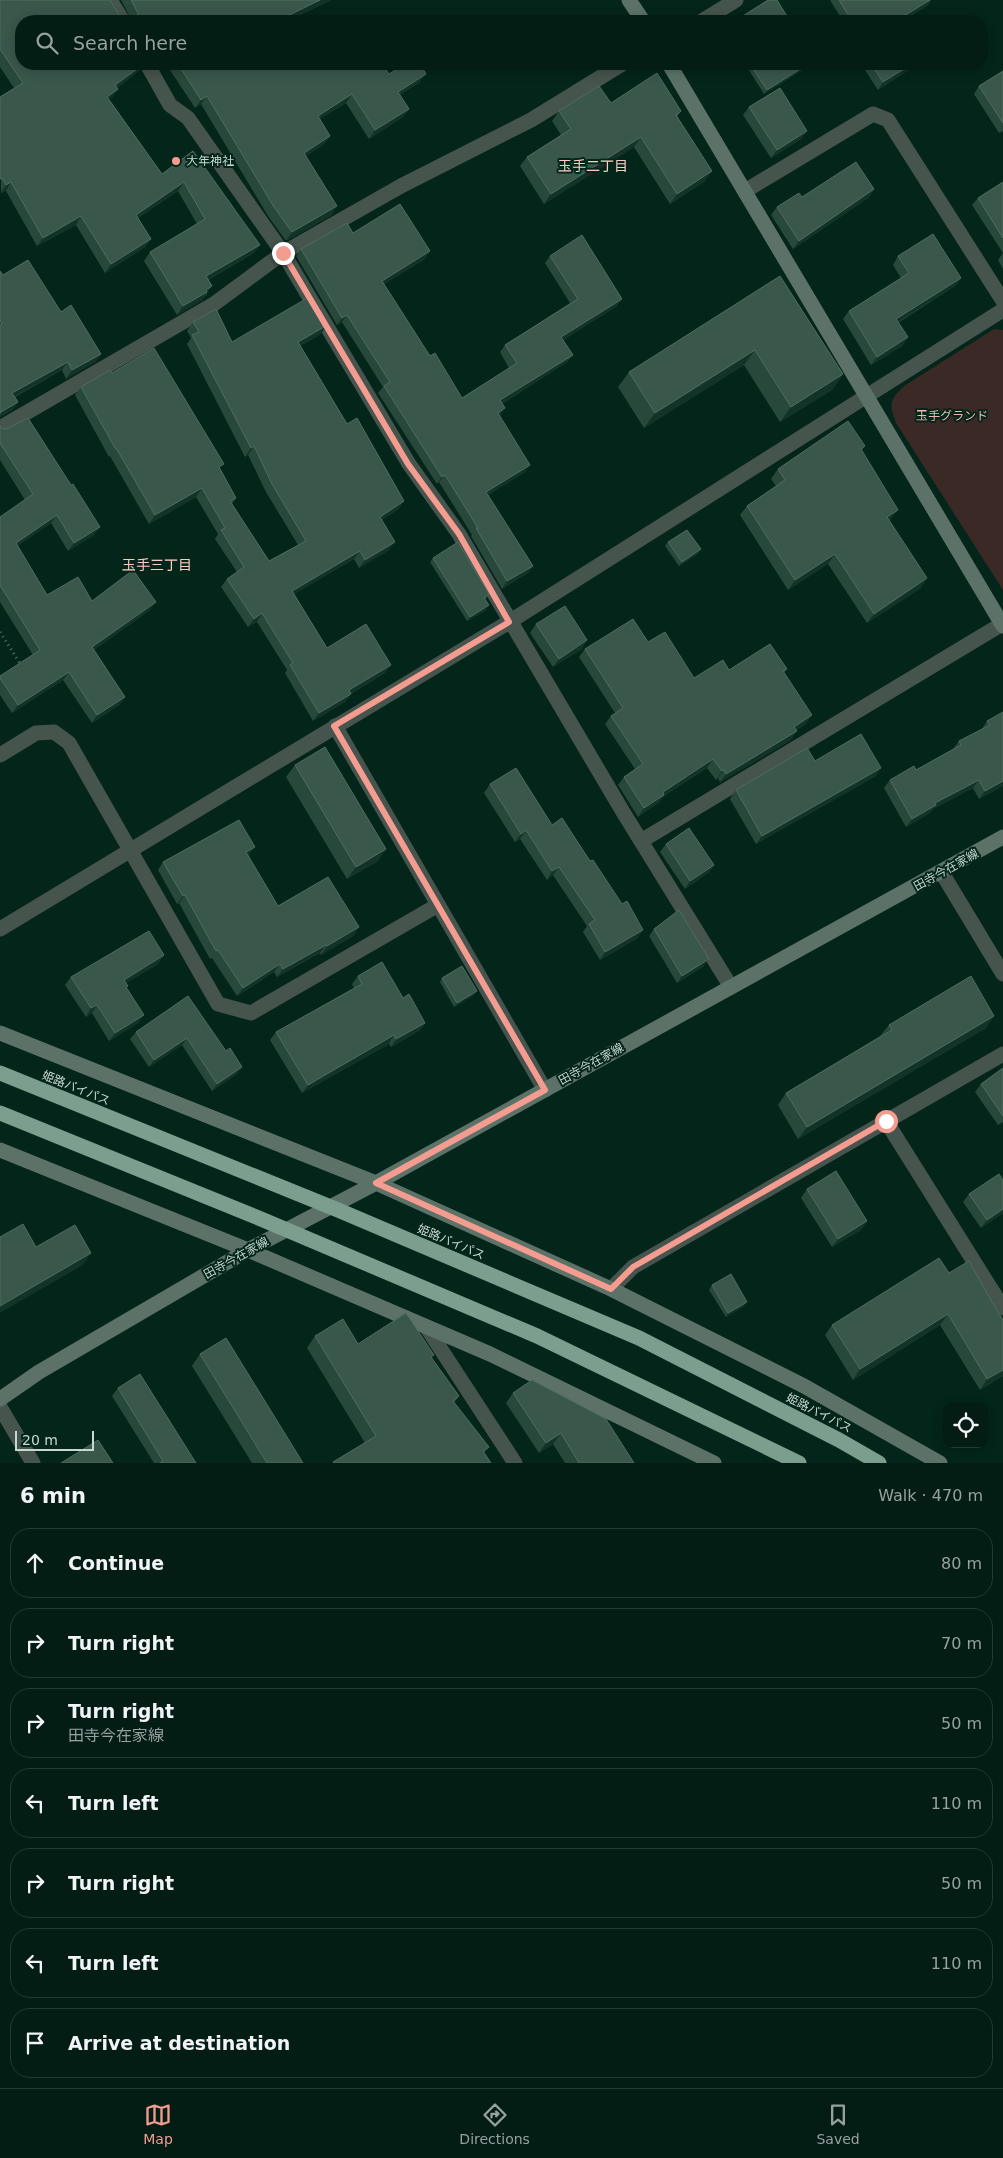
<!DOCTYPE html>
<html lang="en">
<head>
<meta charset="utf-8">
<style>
  :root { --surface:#031c14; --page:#112922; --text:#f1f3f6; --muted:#97a1a0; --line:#243a34; --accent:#f59c91 }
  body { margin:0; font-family:"DejaVu Sans","Noto Sans JP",sans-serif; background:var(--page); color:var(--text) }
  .controls { position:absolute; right:15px; bottom:15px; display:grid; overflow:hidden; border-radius:10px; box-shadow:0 2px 12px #0003 }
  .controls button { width:45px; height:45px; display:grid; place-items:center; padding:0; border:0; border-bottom:1px solid var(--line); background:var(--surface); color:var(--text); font:25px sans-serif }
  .scale { position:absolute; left:15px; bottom:12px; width:79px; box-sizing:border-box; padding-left:5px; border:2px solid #c6d8d0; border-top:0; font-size:14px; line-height:18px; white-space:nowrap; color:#c6d8d0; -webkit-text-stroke:4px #04251a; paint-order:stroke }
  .stop { position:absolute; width:15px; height:15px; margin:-11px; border:4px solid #f59c91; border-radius:50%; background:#fff }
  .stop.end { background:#f59c91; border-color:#fff; box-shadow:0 1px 5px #0008 }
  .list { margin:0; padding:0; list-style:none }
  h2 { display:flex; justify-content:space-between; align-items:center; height:65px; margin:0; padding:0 20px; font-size:21px }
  h2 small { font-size:16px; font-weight:400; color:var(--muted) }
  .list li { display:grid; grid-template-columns:32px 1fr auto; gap:15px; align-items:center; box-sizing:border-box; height:70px; margin:0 10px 10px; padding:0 10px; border:1px solid var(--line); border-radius:20px }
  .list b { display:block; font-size:19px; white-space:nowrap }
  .list p { margin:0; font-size:16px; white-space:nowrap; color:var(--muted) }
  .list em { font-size:16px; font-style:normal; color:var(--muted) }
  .icon { flex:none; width:28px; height:28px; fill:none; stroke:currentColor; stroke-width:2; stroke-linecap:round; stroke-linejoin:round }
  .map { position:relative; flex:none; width:1003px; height:1463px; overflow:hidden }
  .search { position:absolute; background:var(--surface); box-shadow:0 2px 12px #0003; left:15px; right:15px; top:15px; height:55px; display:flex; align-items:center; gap:12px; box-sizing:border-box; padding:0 18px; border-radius:20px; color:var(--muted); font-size:19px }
  .sheet { height:625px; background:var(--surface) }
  nav { display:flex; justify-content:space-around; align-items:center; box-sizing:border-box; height:70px; border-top:1px solid var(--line); background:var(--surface); font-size:14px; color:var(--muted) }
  nav a { display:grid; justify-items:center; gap:2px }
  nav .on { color:var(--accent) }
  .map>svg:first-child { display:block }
</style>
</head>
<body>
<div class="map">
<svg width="1003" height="1463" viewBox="0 0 1003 1463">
  <rect width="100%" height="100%" fill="#04251a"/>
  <path fill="#3b2926" d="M 994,329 L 1003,330 L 1003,590 L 896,423 C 889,404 889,400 904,386 Z"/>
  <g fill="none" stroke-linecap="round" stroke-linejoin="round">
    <polyline stroke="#5a756b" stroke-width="3" stroke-dasharray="1 4" stroke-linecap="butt" points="0,632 21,665"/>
    <g stroke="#46544e" stroke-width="15">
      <polyline points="110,0 123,21"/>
      <polyline points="702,21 736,0"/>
      <polyline points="147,64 170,105 188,118 283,253 409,464 459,534 623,812 731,987"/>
      <polyline points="745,191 873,114 888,120 1003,301"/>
      <polyline points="0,428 214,304 283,253 401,186 531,120 622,64"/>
      <polyline points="335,726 545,1090"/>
      <polyline points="0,755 36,733 54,732 69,743 218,1004 251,1013 438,905"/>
      <polyline points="641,841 1002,624"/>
      <polyline points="942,873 1003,974"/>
      <polyline points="0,929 509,622 1003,310"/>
      <polyline points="886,1121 1003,1308"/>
      <polyline points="611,1289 633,1267 1003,1054"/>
      <polyline points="427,1328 515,1463"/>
      <polyline points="0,1407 33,1463"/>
    </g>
    <g stroke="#5c7268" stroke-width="15">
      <polyline points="629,0 643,21"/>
      <polyline points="669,64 1003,626"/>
      <polyline points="0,1033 376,1183 611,1289 804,1386 940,1463"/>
      <polyline points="0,1150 248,1250 490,1354 714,1463"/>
      <polyline points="0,1399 39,1372 248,1250 376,1183 1003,837"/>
    </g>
    <g stroke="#7b9e8f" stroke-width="15">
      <polyline points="0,1073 338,1210 639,1338 839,1440 879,1463"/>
      <polyline points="0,1113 261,1219 537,1336 799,1463"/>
    </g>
  </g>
  <g fill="#29483c">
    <polygon points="0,0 121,18 125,21 132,21 121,0 331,0 288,21 21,21 21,64 145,64 140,70 117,88 118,89 112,97 109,99 162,174 193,151 254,253 208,280 207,295 205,296 201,301 177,315 144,261 150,252 197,224 178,191 138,218 151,239 145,247 105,273 76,225 37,246 6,191 1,193 0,97 14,88 0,67"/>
    <polygon points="830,0 931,0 927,6 902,21 843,21"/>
    <polygon points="166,64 382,64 389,74 420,82 400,95 409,109 403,117 369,139 346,103 320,119 330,136 324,144 306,156 332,215 286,241 268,216 201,104 195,108"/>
    <polygon points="745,64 812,64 764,94"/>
    <polygon points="861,64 916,64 913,67 878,90"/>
    <polygon points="1003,71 1003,131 999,133 974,94 979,86"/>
    <polygon points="611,103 681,111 677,117 705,181 670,204 634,147 544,204 520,166 527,157 561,135 552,121 559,111"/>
    <polygon points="749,107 801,139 771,158 743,115"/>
    <polygon points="1003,182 1003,269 998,260 1003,253 972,205 978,198"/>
    <polygon points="874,189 868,198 793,249 771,215 777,207 802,197"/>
    <polygon points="353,233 425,259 384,284 430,356 462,398 509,368 500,352 505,345 570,303 545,263 550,256 617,306 563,340 573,355 567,362 502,404 500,416 525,472 488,495 533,566 528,573 502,589 471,536 472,535 439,482 437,484 378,393 383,387 342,322 337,325 296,256 301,249"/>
    <polygon points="898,256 961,278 955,286 898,323 908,337 902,346 871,365 843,319 849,311 901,278 893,265"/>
    <polygon points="0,271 3,275 61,312 101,354 95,362 66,379 62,370 15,397 18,402 12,410 0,417"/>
    <polygon points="780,276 843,374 832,390 780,422 744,365 644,428 618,387 629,372"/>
    <polygon points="193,322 232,342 321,334 300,346 399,509 382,520 389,550 359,568 354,559 294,594 327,648 385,673 351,694 345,702 313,721 285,673 287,670 257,622 248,627 221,587 227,579 237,572 215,539 218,534 196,497 149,524 110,456 109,457 75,395 81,387 112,373 220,469 236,498 232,504 269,561 298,545 266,492 248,455 245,457 187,344 191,338 187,331"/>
    <polygon points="0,426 94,535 68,551 51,523 17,546 47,595 150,610 94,650 125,697 119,705 92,723 63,680 12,713 0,695 0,676 33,655 0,602 0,517 25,500 0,460"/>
    <polygon points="865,446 862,450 891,519 889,521 921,588 867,623 828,564 788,590 740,515 747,506 776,486 771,479 778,469"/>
    <polygon points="668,542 698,554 679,566 665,546"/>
    <polygon points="433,558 489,594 485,600 486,610 467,621 430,562"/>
    <polygon points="536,624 582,649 553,667 530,633"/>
    <polygon points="648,642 694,678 729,670 787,669 784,673 806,724 796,730 791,740 720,782 718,778 716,780 707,768 664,796 658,803 638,817 618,785 624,777 635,769 605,724 611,716 615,713 579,657 585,649"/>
    <polygon points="1003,712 1003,786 979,799 973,788 933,809 930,813 906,827 884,788 890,780 916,770 953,749 959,741 982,729 987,721"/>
    <polygon points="815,761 876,776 756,844 730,799 736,790"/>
    <polygon points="295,765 386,849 378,861 347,879 286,777"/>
    <polygon points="490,784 552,825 638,938 600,960 583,932 587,926 553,875 547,880 520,839 515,842 484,793"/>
    <polygon points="666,844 714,865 708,873 685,889 660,852"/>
    <polygon points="249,855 248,856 278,906 359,927 353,936 321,955 320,953 277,977 274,972 237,996 212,958 210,959 179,903 177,904 158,870 163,862"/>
    <polygon points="654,929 704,966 677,983 649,936"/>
    <polygon points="164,955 158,964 126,983 126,988 138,1023 109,1041 92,1013 86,1017 65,985 71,977"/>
    <polygon points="358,976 403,998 425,1023 419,1031 391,1047 389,1044 302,1093 270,1040 276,1032 354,988 352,984"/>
    <polygon points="442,978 474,995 454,1007 440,982"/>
    <polygon points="188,996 237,1074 212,1091 182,1045 149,1067 130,1039 136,1032"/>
    <polygon points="889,1025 986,1028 798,1139 778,1105 786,1093 880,1036"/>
    <polygon points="1003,1068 1003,1122 998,1125 975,1092 981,1084"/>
    <polygon points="1003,1180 1003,1213 981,1228 963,1202 969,1194"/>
    <polygon points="807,1189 867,1221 861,1230 832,1247 801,1198"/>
    <polygon points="949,1273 1003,1376 980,1390 940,1325 853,1380 825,1335 832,1325"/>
    <polygon points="712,1285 744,1306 726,1317 709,1290"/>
    <polygon points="315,1336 432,1359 459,1396 454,1403 489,1447 484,1453 491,1463 333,1463 365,1443 307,1348"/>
    <polygon points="200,1354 303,1463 252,1463 192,1366"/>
    <polygon points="118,1388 196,1463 154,1463 112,1396"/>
    <polygon points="513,1393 634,1463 565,1463 553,1444 539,1453 506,1403"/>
  </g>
  <g fill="#133328">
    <polygon points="320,0 331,0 288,21 277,21"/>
    <polygon points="930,0 931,0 927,6 902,21 896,21"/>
    <polygon points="144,64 145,64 140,70 109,94 115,85"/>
    <polygon points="808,64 812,64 764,94 767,90"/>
    <polygon points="912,64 916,64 913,67 878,90 883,82"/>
    <polygon points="426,74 420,82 392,100 398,92"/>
    <polygon points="118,89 112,97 101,105 107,97"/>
    <polygon points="352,94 346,103 312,124 318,116"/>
    <polygon points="207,96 201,104 195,108 201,100"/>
    <polygon points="409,109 403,117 369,139 375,130"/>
    <polygon points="807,131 801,139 771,158 777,150"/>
    <polygon points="330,136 324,144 298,161 304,153"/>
    <polygon points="641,137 634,147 544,204 551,194"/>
    <polygon points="712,171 705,181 670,204 677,194"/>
    <polygon points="11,182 6,191 1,193 6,185"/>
    <polygon points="184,182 178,191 130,223 136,215"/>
    <polygon points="874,189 868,198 793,249 799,241"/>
    <polygon points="337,206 332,215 286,241 292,232"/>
    <polygon points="81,216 76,225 37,246 43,238"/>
    <polygon points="151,239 145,247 105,273 111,264"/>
    <polygon points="260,245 254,253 200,284 206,276"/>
    <polygon points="430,251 425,259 376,289 382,281"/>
    <polygon points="961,278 955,286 890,327 896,319"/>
    <polygon points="212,286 201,301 177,315 183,306"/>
    <polygon points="622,299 617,306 556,344 561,337"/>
    <polygon points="347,315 342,322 337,325 342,318"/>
    <polygon points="326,326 321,334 292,350 298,342"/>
    <polygon points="908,337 902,346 871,365 877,357"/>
    <polygon points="755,350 744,365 644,428 655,413"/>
    <polygon points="101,354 95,362 66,379 72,370"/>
    <polygon points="573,355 567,362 495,408 500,400"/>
    <polygon points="68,362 62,370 6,401 12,393"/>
    <polygon points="843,374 832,390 780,422 791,407"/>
    <polygon points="18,402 12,410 0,417 1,412"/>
    <polygon points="505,408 500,416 492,420 498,413"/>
    <polygon points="254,446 248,455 245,457 251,448"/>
    <polygon points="530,465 525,472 481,500 486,492"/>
    <polygon points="445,475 439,482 437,484 442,477"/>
    <polygon points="202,488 196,497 149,524 155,515"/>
    <polygon points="404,501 399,509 375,525 380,517"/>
    <polygon points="898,510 891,519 880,527 887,517"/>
    <polygon points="57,515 51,523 10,551 16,543"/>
    <polygon points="100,527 94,535 68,551 74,543"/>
    <polygon points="395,542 389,550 359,568 365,560"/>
    <polygon points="701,549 698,554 679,566 682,562"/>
    <polygon points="360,551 354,559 286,599 292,591"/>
    <polygon points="835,554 828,564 788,590 795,580"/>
    <polygon points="533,566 528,573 502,589 507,581"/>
    <polygon points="927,578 921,588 867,623 874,614"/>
    <polygon points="156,602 150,610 86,656 92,647"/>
    <polygon points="489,605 486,610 467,621 470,617"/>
    <polygon points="262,613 257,622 248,627 254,619"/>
    <polygon points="587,640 582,649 553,667 559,659"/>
    <polygon points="391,665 385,673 351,694 345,702 313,721 319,713 349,690"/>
    <polygon points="69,672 63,680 12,713 18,705"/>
    <polygon points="125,697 119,705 92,723 97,715"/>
    <polygon points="812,715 806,724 788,735 794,727"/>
    <polygon points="797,731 791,740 720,782 726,774"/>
    <polygon points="713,759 707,768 664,796 658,803 638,817 644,808 663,792"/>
    <polygon points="881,768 876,776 756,844 762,836"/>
    <polygon points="724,770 718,778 716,780 722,771"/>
    <polygon points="979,780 973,788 933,809 930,813 906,827 912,819 935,803"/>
    <polygon points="1003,781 1003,786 979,799 985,791"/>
    <polygon points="526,830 520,839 515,842 521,834"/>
    <polygon points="255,847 249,855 240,860 246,852"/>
    <polygon points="386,849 378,861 347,879 356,867"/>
    <polygon points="714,865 708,873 685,889 690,881"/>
    <polygon points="559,867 553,875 547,880 552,871"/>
    <polygon points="185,895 179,903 177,904 183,896"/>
    <polygon points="359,927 353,936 321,955 327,946"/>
    <polygon points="643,930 638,938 600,960 605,952"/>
    <polygon points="326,945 320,953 277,977 283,969"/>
    <polygon points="164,955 158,964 118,988 124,980"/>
    <polygon points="709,959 704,966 677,983 682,976"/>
    <polygon points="280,964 274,972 237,996 243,988"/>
    <polygon points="477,991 474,995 454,1007 457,1003"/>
    <polygon points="97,1005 92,1013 86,1017 91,1008"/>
    <polygon points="144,1015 138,1023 109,1041 115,1033"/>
    <polygon points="994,1016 986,1028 798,1139 807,1127"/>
    <polygon points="425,1023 419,1031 391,1047 396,1039"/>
    <polygon points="394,1035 389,1044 302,1093 308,1085"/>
    <polygon points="187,1038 182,1045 149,1067 154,1060"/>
    <polygon points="242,1067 237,1074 212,1091 217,1084"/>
    <polygon points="1003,1209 1003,1213 981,1228 987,1220"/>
    <polygon points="867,1221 861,1230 832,1247 838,1239"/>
    <polygon points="91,1253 83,1265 0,1313 0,1306"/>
    <polygon points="747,1302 744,1306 726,1317 728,1313"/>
    <polygon points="948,1314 940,1325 853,1380 860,1369"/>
    <polygon points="1003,1370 1003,1376 980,1390 987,1379"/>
    <polygon points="561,1433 553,1444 539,1453 546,1443"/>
  </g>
  <g fill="#3a574c" stroke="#506c61">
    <polygon points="0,0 110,0 121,18 125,21 133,21 138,13 131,0 320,0 277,21 21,21 21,64 144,64 115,85 118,89 107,97 162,174 193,151 260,245 206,276 212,286 206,290 207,292 183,306 150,252 205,219 184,182 136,215 151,239 111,264 81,216 43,238 11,182 6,185 2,178 0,179 0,97 23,83 0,49"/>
    <polygon points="768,0 777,0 790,21 735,21"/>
    <polygon points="839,0 930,0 896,21 852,21"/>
    <polygon points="178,64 382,64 389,74 405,64 420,64 426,74 398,92 409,109 375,130 352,94 318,116 330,136 304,153 337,206 292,232 274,207 207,96 201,100"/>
    <polygon points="750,64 808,64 767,90"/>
    <polygon points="871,64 912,64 883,82"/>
    <polygon points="1003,71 1003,123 979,86"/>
    <polygon points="657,73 681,111 676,115 712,171 677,194 641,137 551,194 527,157 571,129 559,111 599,86 611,103"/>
    <polygon points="780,88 807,131 777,150 749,107"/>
    <polygon points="856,162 874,189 799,241 777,207 799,193 802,197"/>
    <polygon points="1003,182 1003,238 978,198"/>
    <polygon points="400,204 430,251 382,281 430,356 435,353 462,398 517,363 505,345 578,299 550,256 582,235 622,299 561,337 573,355 500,400 505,408 498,413 530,465 486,492 533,566 507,581 476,528 478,528 445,475 442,477 384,386 390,382 347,315 342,318 301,249 347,223 353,233"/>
    <polygon points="933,234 961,278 896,319 908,337 877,357 849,311 909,273 898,256"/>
    <polygon points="28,260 61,312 71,305 101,354 72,370 68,362 12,393 18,402 1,412 0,413 0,326 2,324 0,320 0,271 3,275"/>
    <polygon points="780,276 843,374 791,407 755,350 655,413 629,372"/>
    <polygon points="309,297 326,326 298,342 347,424 357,418 404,501 380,517 395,542 365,560 360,551 292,591 327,648 366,624 391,665 349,690 351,694 319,713 290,665 293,663 262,613 254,619 227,579 244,567 221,530 225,528 202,488 155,515 116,448 115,448 81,387 110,370 112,373 154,348 224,464 219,467 236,498 230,501 269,561 306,541 272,484 254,446 251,448 192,335 199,332 193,322 216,309 232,342"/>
    <polygon points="28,418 71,485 73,484 100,527 74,543 57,515 16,543 47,595 78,577 92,601 133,570 156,602 92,647 125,697 97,715 69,672 18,705 0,678 0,676 40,650 0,585 0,517 33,494 0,443 0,426 1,428 6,429"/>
    <polygon points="848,421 865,446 861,449 898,510 887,517 927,578 874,614 835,554 795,580 747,506 785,480 778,469"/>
    <polygon points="687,530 701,549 682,562 668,542"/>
    <polygon points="458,542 489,594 484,598 489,605 470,617 433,558"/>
    <polygon points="565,606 587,640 559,659 536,624"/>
    <polygon points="633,619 648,642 665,632 694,678 723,660 729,670 770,644 787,669 783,671 812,715 794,727 797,731 726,774 724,770 722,771 713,759 663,792 664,795 644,808 624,777 643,764 611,716 623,708 585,649"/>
    <polygon points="1003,712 1003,781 985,791 979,780 935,803 936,805 912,819 890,780 914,766 916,770 961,745 959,741 990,725 987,721"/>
    <polygon points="861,734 881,768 762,836 736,790 807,748 815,761"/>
    <polygon points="325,747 386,849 356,867 295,765"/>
    <polygon points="516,768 552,825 562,818 590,861 593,860 622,904 627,901 643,930 605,952 589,924 595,920 559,867 552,871 526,830 521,834 490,784"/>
    <polygon points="239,820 255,847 246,852 278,906 328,877 359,927 327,946 326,945 283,969 280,964 243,988 218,950 216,951 185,895 183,896 163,862"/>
    <polygon points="689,828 714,865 690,881 666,844"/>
    <polygon points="679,910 709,959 682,976 654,929"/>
    <polygon points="149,931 164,955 124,980 128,986 126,987 144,1015 115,1033 97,1005 91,1008 71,977"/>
    <polygon points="382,962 403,998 409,994 425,1023 396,1039 394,1035 308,1085 276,1032 362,984 358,976"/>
    <polygon points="462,966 477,991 457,1003 442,978"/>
    <polygon points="971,976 994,1016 807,1127 786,1093 892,1030 889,1025"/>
    <polygon points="188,996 226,1051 230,1048 242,1067 217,1084 187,1038 154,1060 136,1032"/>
    <polygon points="1003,1068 1003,1116 981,1084"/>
    <polygon points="836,1171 867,1221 838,1239 807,1189"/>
    <polygon points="999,1174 1003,1180 1003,1209 987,1220 969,1194"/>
    <polygon points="23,1224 36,1247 75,1225 91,1253 0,1306 0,1237"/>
    <polygon points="939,1258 949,1273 969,1261 992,1302 1003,1320 1003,1370 987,1379 948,1314 860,1369 832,1325"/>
    <polygon points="731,1274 747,1302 728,1313 712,1285"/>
    <polygon points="406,1313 434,1355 431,1357 459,1396 453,1401 489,1447 483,1451 491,1463 334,1463 333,1462 376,1436 315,1336 343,1319 358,1344"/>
    <polygon points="226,1338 303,1463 267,1463 200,1354"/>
    <polygon points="140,1374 196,1463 160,1463 163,1461 118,1388"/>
    <polygon points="532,1380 606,1419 634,1463 579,1463 561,1433 546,1443 513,1393"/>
    <polygon points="98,1440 113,1463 61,1463"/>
  </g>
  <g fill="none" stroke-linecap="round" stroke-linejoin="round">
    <polyline stroke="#f59c91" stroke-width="6" points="283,253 408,464 459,534 509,622 334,726 545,1090 376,1183 611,1289 633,1267 886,1121"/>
  </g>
  <circle fill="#f59c91" stroke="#04251a" stroke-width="2" cx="176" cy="161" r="5"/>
  <g text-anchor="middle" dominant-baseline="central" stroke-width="4" stroke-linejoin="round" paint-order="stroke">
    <g font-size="12" fill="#c6d8d0" stroke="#04251a" text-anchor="start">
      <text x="186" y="161">大年神社</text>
    </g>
    <g font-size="12" fill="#f1b6ae" stroke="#04251a">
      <text x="952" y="416">玉手グランド</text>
    </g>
    <g font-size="12" fill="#c6d8d0" stroke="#04251a">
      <text transform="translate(946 870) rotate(-29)">田寺今在家線</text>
      <text transform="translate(591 1064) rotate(-29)">田寺今在家線</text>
      <text transform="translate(76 1088) rotate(22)">姫路バイパス</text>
      <text transform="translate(451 1242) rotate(23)">姫路バイパス</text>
      <text transform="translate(236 1258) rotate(-29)">田寺今在家線</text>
      <text transform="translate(819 1413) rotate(27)">姫路バイパス</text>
    </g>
    <g font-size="14" fill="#fecbc3" stroke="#04251a">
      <text x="593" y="166">玉手二丁目</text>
      <text x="157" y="565">玉手三丁目</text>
    </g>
  </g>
</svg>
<div class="controls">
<button><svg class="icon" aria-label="locate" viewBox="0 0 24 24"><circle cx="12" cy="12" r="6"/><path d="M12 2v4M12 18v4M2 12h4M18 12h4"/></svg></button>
</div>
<div class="scale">20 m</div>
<div class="stop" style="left:886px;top:1121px"></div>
<div class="stop end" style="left:283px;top:253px"></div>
<div class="search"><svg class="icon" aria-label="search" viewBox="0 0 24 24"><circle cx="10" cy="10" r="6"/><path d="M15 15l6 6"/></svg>Search here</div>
</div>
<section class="sheet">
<h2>6 min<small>Walk · 470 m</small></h2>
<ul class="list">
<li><svg class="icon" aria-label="ahead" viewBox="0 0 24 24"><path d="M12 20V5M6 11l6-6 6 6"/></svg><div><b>Continue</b></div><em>80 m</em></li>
<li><svg class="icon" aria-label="right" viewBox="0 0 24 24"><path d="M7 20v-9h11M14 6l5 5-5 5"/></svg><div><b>Turn right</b></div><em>70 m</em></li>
<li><svg class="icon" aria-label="right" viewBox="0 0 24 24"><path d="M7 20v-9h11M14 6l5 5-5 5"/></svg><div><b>Turn right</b><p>田寺今在家線</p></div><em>50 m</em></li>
<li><svg class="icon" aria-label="left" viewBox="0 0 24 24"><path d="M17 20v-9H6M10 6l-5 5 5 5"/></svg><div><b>Turn left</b></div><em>110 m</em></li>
<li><svg class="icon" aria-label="right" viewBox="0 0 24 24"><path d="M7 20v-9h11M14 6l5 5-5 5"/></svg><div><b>Turn right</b></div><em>50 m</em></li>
<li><svg class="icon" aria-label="left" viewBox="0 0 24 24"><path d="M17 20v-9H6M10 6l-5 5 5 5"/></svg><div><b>Turn left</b></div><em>110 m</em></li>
<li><svg class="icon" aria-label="arrive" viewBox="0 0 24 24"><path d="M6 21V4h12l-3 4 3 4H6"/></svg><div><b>Arrive at destination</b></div></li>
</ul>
</section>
<nav>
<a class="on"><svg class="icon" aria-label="map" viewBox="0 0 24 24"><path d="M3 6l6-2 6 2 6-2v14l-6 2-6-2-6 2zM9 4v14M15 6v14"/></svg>Map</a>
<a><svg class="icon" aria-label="directions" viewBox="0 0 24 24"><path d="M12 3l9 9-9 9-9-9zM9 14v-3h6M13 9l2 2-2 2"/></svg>Directions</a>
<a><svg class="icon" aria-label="saved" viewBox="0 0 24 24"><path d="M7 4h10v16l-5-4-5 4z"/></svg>Saved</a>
</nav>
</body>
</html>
